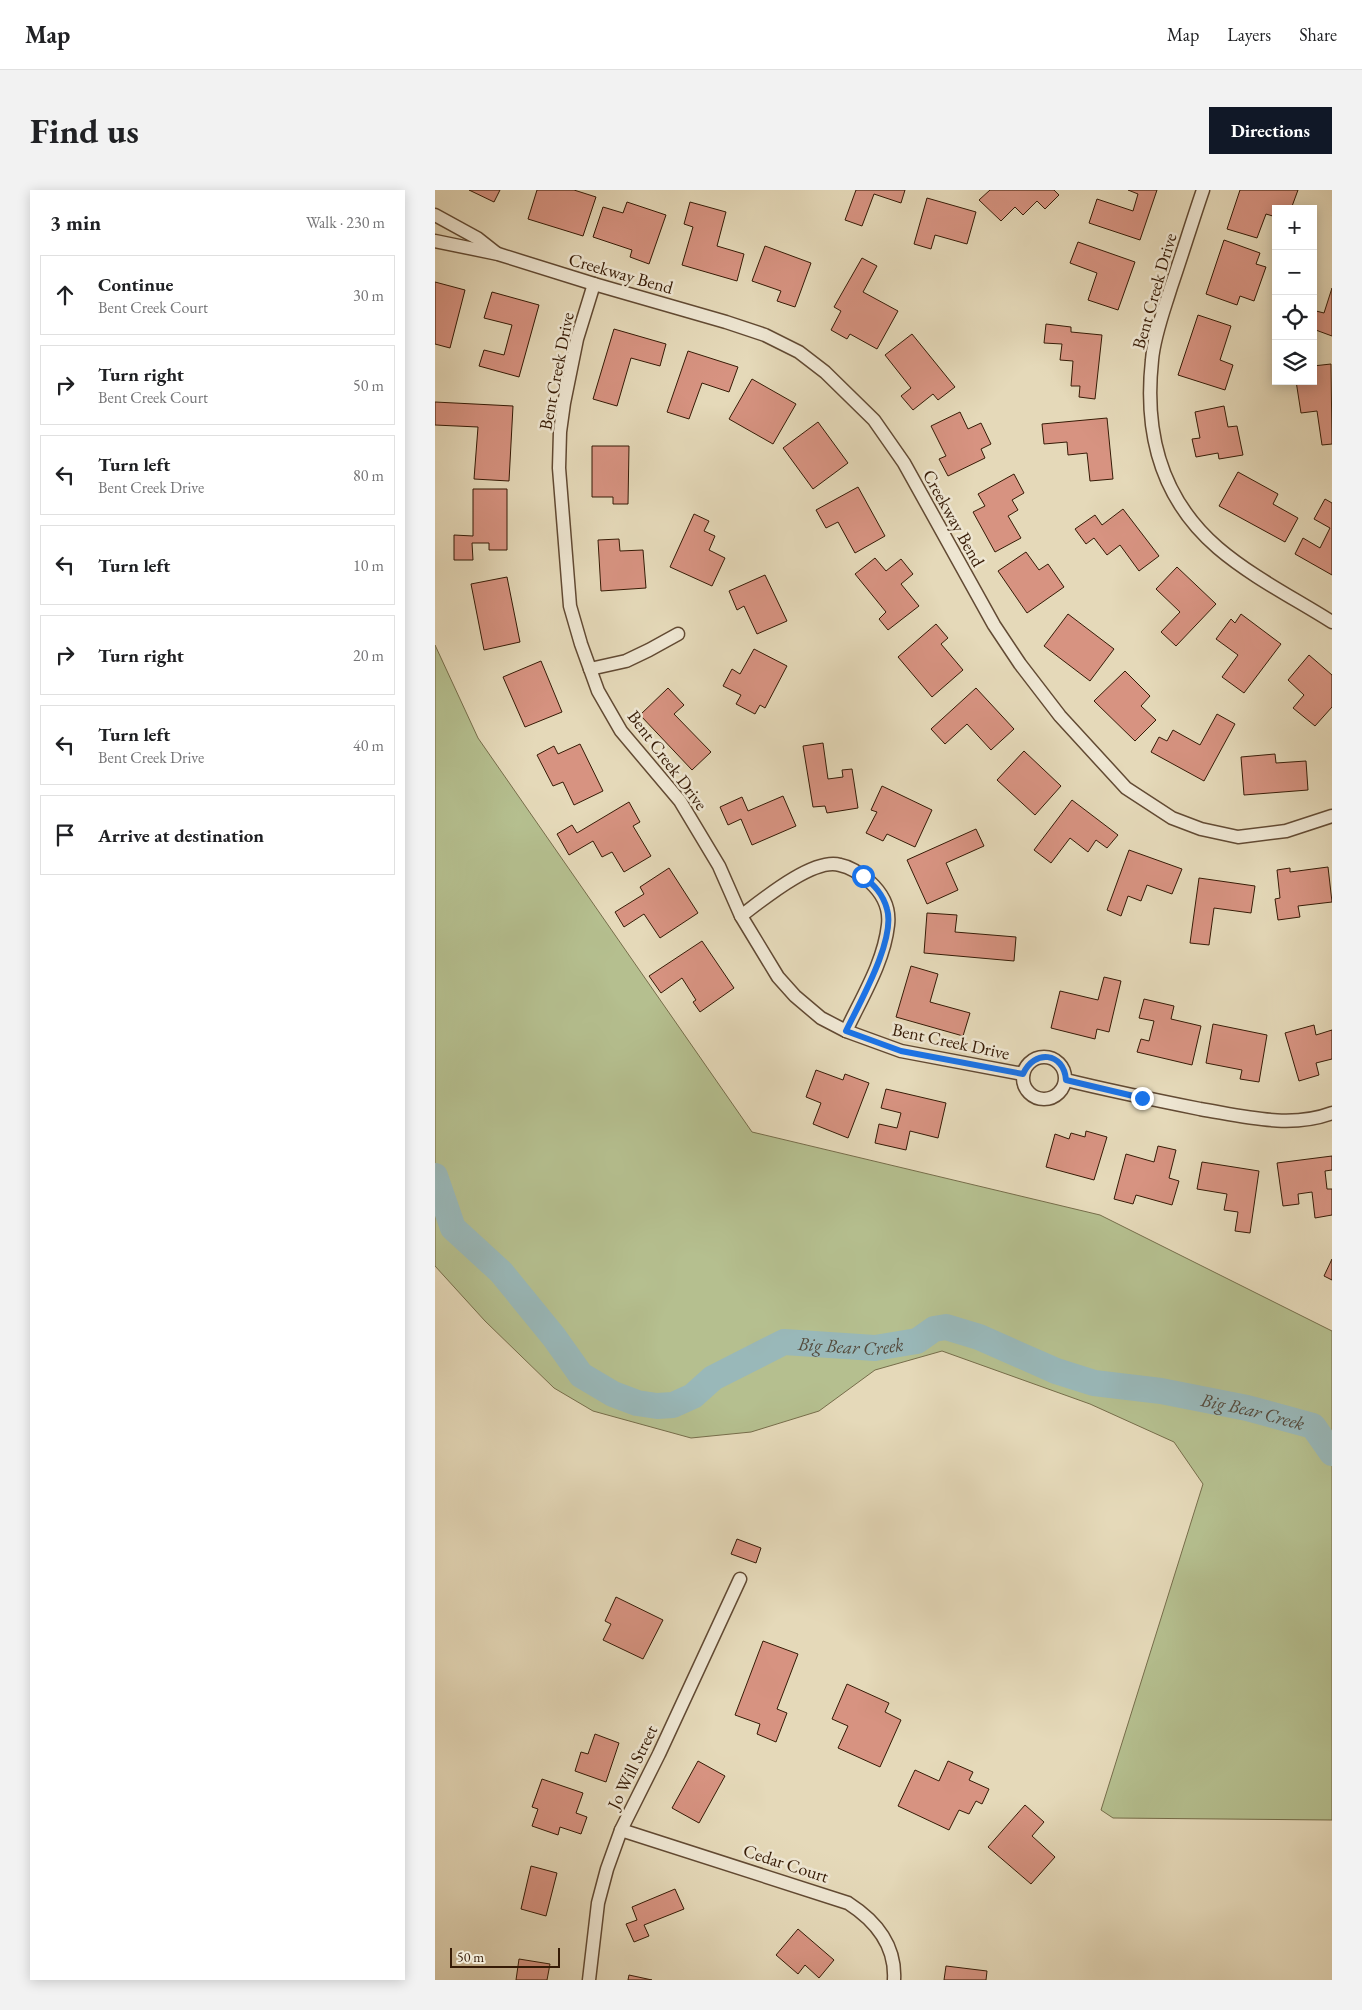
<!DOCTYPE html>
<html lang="en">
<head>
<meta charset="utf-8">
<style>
  :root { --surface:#fff; --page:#f2f2f2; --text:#202124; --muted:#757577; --line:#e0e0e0; --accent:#111827 }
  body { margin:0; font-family:"EB Garamond",serif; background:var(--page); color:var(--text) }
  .controls { position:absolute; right:15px; top:15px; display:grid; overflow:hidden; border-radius:0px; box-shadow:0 2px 12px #0003 }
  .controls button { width:45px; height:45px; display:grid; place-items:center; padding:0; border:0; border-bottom:1px solid var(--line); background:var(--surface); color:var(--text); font:25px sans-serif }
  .scale { position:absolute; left:15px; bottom:12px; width:110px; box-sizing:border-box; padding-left:5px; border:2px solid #361b06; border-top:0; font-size:14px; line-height:18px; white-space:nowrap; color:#361b06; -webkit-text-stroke:4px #eee6d2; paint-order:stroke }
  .stop { position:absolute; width:15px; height:15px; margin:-11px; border:4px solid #1a73e8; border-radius:50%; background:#fff }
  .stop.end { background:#1a73e8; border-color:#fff; box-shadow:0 1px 5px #0008 }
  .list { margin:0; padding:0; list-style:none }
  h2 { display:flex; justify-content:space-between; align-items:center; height:65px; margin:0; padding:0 20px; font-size:21px }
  h2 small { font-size:16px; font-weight:400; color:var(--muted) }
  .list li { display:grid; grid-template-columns:32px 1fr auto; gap:15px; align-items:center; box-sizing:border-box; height:80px; margin:0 10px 10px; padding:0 10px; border:1px solid var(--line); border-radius:0px }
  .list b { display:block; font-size:19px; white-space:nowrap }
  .list p { margin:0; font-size:16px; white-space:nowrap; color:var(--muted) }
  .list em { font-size:16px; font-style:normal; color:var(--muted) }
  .icon { flex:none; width:28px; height:28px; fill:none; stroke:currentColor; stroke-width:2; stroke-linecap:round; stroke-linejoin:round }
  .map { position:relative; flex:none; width:897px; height:1790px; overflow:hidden; border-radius:0px }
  header { display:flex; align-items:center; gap:30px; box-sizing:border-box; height:70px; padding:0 25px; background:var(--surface); border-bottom:1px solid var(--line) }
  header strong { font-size:24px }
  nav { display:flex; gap:28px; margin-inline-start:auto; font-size:18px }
  .intro { display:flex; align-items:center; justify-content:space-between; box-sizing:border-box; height:120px; padding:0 30px }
  h1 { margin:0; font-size:35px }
  .button { padding:12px 22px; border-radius:0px; background:var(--accent); color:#fff; font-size:18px; font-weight:700 }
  main { display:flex; gap:30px; padding:0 30px }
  aside { flex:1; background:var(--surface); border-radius:0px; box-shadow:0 2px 12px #0003 }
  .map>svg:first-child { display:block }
</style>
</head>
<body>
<header>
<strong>Map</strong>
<nav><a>Map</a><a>Layers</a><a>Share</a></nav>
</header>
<div class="intro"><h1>Find us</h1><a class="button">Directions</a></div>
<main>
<aside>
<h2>3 min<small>Walk · 230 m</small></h2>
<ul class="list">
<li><svg class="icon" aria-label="ahead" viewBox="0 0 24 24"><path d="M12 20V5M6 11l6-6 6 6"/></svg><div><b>Continue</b><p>Bent Creek Court</p></div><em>30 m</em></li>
<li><svg class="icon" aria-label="right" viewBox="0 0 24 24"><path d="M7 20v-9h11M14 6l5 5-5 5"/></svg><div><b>Turn right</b><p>Bent Creek Court</p></div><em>50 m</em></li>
<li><svg class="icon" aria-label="left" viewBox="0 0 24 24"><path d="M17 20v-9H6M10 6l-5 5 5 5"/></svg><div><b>Turn left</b><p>Bent Creek Drive</p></div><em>80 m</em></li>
<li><svg class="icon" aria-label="left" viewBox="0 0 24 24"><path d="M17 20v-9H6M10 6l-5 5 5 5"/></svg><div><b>Turn left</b></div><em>10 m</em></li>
<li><svg class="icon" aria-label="right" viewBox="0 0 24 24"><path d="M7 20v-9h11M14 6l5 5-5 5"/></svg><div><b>Turn right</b></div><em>20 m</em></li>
<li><svg class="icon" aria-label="left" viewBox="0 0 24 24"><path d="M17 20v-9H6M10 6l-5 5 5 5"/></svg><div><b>Turn left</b><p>Bent Creek Drive</p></div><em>40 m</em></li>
<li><svg class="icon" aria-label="arrive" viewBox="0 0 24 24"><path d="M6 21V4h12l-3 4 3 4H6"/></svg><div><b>Arrive at destination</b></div></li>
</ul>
</aside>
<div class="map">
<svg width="897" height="1790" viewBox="0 0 897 1790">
  <rect width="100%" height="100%" fill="#e5d9b9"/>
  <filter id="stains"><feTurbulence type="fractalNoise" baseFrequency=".004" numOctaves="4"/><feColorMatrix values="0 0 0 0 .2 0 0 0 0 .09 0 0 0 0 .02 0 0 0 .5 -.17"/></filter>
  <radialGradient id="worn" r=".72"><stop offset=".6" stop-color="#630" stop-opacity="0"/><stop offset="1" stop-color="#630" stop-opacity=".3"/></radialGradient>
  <polygon fill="#b5bf8f" stroke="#766d4a" points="0,455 43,548 317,942 665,1025 897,1141 897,1630 678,1628 666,1620 768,1294 739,1252 655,1214 507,1161 440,1180 384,1221 316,1242 256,1248 158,1221 119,1198 50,1131 0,1076"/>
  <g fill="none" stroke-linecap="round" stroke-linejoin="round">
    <path stroke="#99b8b9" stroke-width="26" id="s1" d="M 0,986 L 18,1038 L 66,1082 L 119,1147 L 146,1185 L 178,1204 L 202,1213 L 222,1216 L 238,1215 L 258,1206 L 278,1188 L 349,1152 L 440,1158 L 482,1151 L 499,1139 L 511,1137 L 544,1147 L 621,1181 L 659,1193 L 726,1201 L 812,1218 L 878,1236 L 897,1263"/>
  </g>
  <g fill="#d79381" stroke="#361b06">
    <polygon points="34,0 65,0 59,12"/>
    <polygon points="102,0 139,0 161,7 148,46 93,29"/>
    <polygon points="421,0 470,0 466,13 439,4 427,36 410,30"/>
    <polygon points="555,0 619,0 624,5 610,19 602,11 588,25 580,17 566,31 544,10"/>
    <polygon points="722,0 705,50 654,33 662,9 698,21 703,4 693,0"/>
    <polygon points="805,0 863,0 856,19 841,19 841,27 831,24 822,48 792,39"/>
    <polygon points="492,8 541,22 532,54 500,45 496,59 479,54"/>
    <polygon points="192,12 231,25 214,74 195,67 197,60 158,47 168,17 188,23"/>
    <polygon points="255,12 291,22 282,56 309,64 302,91 247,75 258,37 249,34"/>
    <polygon points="789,50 825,63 821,74 831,77 819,111 805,106 802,115 771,104"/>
    <polygon points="643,52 700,72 683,120 653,110 662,83 635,73"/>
    <polygon points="330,56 376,73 360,117 342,111 346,101 317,91"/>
    <polygon points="427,68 442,76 428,102 463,121 442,159 415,144 412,149 396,140 406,121 399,117"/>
    <polygon points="0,92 30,100 15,158 0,154"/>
    <polygon points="897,98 897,146 878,139 878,128 881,121 889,123"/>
    <polygon points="57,102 104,115 84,187 44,176 49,160 69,165 77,135 49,128"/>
    <polygon points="763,125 796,136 785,170 798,175 790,200 743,185"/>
    <polygon points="611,134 636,137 636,142 667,145 660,209 644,207 645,196 636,196 638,171 625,170 627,154 609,153"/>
    <polygon points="179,139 231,154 225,176 196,168 182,216 158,209"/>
    <polygon points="477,144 520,197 503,210 498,204 478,220 466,206 476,198 450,165"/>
    <polygon points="253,161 303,177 294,202 267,193 254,229 232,222"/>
    <polygon points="896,174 897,254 887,255 882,221 866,223 861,191 878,191 878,176"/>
    <polygon points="317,189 361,214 338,254 294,229"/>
    <polygon points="0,212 78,216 74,291 39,289 43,237 0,235"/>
    <polygon points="789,216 793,237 802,236 808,265 784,269 783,263 761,267 757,249 765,248 760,222"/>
    <polygon points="525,222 533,239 546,233 556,254 546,259 550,268 513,286 504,269 511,266 496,236"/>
    <polygon points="672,228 678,289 655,291 652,263 633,265 632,252 609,254 607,234"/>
    <polygon points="383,232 413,273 378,299 348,258"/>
    <polygon points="157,256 194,256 193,314 178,314 178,307 157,307"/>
    <polygon points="803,282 843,304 838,314 863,328 850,352 784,316"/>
    <polygon points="579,284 589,303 577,310 583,320 573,326 586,348 560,362 538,322 550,316 543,304"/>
    <polygon points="423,297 450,346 420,363 403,332 391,338 381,320"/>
    <polygon points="38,299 72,299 72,360 54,360 54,353 37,353 38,370 19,370 19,345 38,346"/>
    <polygon points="890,309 897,313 897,385 860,364 868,348 885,358 895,338 879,329"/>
    <polygon points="688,319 724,366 704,381 685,355 672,365 659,348 651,354 640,339 660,325 667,335"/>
    <polygon points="259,324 274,331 269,341 280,346 274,360 290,368 277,396 235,377"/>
    <polygon points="184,349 185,361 208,360 211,398 166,401 163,350"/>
    <polygon points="591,362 604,380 613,374 629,397 592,423 563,381"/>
    <polygon points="440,368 451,381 466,369 478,384 466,394 484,416 453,440 444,429 451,422 420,384"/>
    <polygon points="742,377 781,414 741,456 726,442 745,422 721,399"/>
    <polygon points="330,385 352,431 322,444 309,416 302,420 294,401"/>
    <polygon points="72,387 85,452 49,460 36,394"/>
    <polygon points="633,424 679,459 655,491 609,456"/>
    <polygon points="806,424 846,454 809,503 787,487 803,465 781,449 796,429 800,433"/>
    <polygon points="501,434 513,448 506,454 528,480 497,507 463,467"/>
    <polygon points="319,459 352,476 330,518 325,515 320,524 301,514 306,505 288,496 297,479 305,484"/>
    <polygon points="874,465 897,485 897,517 880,536 858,518 869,505 853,490"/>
    <polygon points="106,471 127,522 90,537 68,487"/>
    <polygon points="690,481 715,506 706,516 721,530 700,551 659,511"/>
    <polygon points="233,498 249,515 239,524 276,562 257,580 205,525"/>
    <polygon points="541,498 579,539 556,560 532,534 510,554 496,539"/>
    <polygon points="782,524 800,534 769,591 716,562 724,547 732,551 738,540 765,555"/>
    <polygon points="388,553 393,589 408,587 407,580 417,579 423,618 392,623 390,616 378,617 368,556"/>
    <polygon points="145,554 168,601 139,615 128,592 118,596 102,565 119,556 123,564"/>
    <polygon points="589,561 626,596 600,625 562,590"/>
    <polygon points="840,564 841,573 871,571 873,600 809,605 806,567"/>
    <polygon points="447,596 497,620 480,657 452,644 448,651 431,643 442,622 436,620"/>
    <polygon points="348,606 361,636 317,655 306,629 293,635 285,617 307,607 313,621"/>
    <polygon points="637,610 683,645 672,658 661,650 653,662 635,648 616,673 599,660"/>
    <polygon points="194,612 205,632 198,636 216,666 189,682 177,662 167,667 158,651 134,665 122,644 137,635 142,643"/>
    <polygon points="541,639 549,656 511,673 523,700 492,714 472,670"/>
    <polygon points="694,660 747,679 737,704 712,695 706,711 693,706 686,726 672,720"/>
    <polygon points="893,677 897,712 863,716 865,727 843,730 840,709 845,708 842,680 855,678 855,682"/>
    <polygon points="234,678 263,723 225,748 209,724 189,737 180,722 209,704 205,697"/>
    <polygon points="764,688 820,696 816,723 779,718 774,755 755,753"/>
    <polygon points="492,723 522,725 520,742 581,747 579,771 489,763"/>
    <polygon points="267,751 299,798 265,822 258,812 261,810 247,788 226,803 214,786"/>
    <polygon points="476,776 503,784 495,812 535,823 528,846 461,827"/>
    <polygon points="669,787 686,791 674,842 662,839 660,849 616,838 625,801 663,810"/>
    <polygon points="709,809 739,816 736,829 766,836 757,875 702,862 706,849 714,851 719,831 704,828"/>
    <polygon points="778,834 832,845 824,892 805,889 807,880 771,873"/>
    <polygon points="879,835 881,845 897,840 897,869 881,873 884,885 864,891 850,843"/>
    <polygon points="381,880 408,890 410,884 434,893 413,948 378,934 386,913 371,907"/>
    <polygon points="451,899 511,913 503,948 475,941 471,960 440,953 444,934 462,938 466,923 446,918"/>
    <polygon points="651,941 672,947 659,990 611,977 620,944 634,949 636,943 650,947"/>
    <polygon points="723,956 741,960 734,988 744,991 737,1015 701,1005 698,1014 679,1009 691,964 719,972"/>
    <polygon points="897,966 897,980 890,981 892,999 897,999 897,1025 880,1028 877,1002 863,1004 864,1014 848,1016 842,973"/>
    <polygon points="767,972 824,981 815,1043 800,1041 803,1022 789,1020 792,1004 762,999"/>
    <polygon points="897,1069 897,1090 889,1086"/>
    <polygon points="302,1349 326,1358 321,1373 296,1364"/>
    <polygon points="181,1407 228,1430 208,1469 168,1450 176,1434 170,1431"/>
    <polygon points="328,1451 363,1464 342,1519 352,1523 341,1552 322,1544 325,1534 300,1525"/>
    <polygon points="412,1494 454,1513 450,1522 466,1530 445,1577 403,1558 413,1536 397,1529"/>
    <polygon points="160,1544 184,1553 171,1592 140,1581 146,1562 153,1564"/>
    <polygon points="263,1571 290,1586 264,1633 237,1618"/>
    <polygon points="513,1571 538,1582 534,1590 554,1599 547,1614 541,1611 534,1624 524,1620 514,1640 463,1616 480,1580 504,1591"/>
    <polygon points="107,1589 148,1603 141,1623 152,1627 146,1644 125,1637 123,1645 97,1636 103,1619 97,1617"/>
    <polygon points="590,1615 609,1632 597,1646 620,1667 596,1694 553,1657"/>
    <polygon points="96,1676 122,1683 111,1726 86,1719"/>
    <polygon points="240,1699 249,1719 209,1735 214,1746 199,1752 191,1734 202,1730 197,1717"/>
    <polygon points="363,1739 399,1770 384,1788 370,1775 363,1784 341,1765"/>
    <polygon points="84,1769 115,1774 112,1790 81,1790"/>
    <polygon points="511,1776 552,1781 551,1790 509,1790"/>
    <polygon points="194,1785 217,1790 193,1790"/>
  </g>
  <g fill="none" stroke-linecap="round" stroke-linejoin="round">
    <defs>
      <g id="minor">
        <path d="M 768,0 C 757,32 747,65 736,97 C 729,120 719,146 717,170 C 709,243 726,309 783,358 C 817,387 859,408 897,432"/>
        <polyline points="0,25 42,48 61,63"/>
        <polyline points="0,51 63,64 159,94 291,132 330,145 364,162 390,182 439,230 469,273 559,435 585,474 625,526 691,598 737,628 766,639 803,647 851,641 897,626"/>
        <polyline points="159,94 142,149 129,213 125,242 124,278 135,416 146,454 163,501 186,541 245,611 284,676 306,726 343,787 360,806 386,828 411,841 466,861 588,884"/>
        <polyline points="155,479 191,471 214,460 243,444"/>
        <path d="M 306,726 C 327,710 379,667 405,675 C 416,677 427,685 435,692 C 447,703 455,718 453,735 C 449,772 427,807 411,841"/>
        <circle cx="609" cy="888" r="21"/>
        <path d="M 631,890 C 676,901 720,910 765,919 C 808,926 855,939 897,923"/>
        <path d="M 186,1640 L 413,1713 C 441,1731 461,1756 459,1790"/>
        <polyline points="154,1790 163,1713 172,1679 186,1640 224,1564 305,1389"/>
      </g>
    </defs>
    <use href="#minor" stroke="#624a33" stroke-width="15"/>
    <use href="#minor" stroke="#eee6d2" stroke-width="12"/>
  </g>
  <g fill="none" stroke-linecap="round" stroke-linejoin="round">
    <path stroke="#1a73e8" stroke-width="6" d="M 428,686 C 439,695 448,704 452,719 C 461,749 425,812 411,841 L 466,861 L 588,884 C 599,859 629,862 631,890 L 707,908"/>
  </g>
  <g text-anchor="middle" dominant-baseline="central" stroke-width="5" stroke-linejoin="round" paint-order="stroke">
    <g font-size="18" fill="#361b06" stroke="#eee6d2">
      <text transform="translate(186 83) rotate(16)">Creekway Bend</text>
      <text transform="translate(719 101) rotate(-74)">Bent Creek Drive</text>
      <text transform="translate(121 181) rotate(-79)">Bent Creek Drive</text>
      <text transform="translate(519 328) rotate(61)">Creekway Bend</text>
      <text transform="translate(233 570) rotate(53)">Bent Creek Drive</text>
      <text transform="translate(516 851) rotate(12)">Bent Creek Drive</text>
      <text transform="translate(197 1577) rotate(-64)">Jo Will Street</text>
      <text transform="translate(351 1673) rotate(18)">Cedar Court</text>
    </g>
    <g font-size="19" font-style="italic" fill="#544a3c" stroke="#eee6d2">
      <text stroke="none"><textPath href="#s1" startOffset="545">Big Bear Creek</textPath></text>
      <text stroke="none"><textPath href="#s1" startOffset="965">Big Bear Creek</textPath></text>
    </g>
  </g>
  <rect width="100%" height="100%" filter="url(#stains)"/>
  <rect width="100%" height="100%" fill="url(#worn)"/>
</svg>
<div class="controls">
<button>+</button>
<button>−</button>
<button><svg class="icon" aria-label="locate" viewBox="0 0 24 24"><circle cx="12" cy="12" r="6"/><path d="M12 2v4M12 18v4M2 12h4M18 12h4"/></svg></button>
<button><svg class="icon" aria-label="layers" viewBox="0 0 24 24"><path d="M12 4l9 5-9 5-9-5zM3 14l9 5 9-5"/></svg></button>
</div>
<div class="scale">50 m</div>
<div class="stop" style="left:428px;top:686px"></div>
<div class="stop end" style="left:707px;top:908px"></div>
</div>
</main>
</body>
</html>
